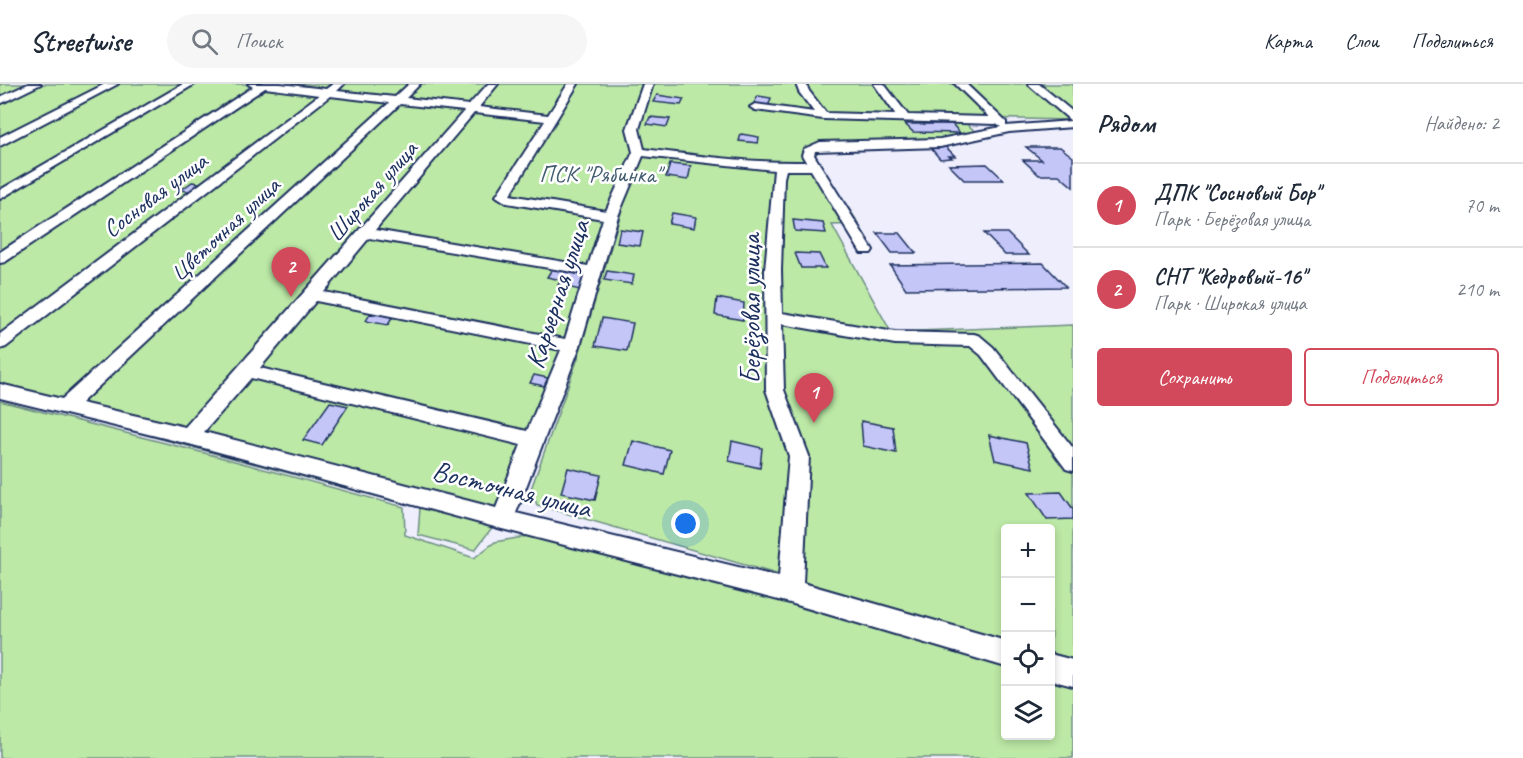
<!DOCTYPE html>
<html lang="ru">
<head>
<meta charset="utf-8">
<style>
  :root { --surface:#fff; --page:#f6f6f7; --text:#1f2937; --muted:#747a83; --line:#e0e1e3; --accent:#d1495b }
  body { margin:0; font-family:Caveat,sans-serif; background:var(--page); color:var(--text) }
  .controls { position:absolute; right:18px; bottom:18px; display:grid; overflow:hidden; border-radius:6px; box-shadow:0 3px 9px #0003 }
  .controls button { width:54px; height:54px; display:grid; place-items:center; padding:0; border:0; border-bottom:2px solid var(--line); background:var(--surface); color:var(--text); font:30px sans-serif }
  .you { position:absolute; left:686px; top:440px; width:21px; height:21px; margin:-15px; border:4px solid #fff; border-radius:50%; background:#1a73e8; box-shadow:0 0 0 9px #1a73e833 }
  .badge { display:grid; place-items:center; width:39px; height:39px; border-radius:50%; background:var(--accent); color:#fff; font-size:20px; font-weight:700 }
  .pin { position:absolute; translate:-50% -50px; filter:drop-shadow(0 2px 3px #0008) }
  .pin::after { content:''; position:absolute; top:32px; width:21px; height:18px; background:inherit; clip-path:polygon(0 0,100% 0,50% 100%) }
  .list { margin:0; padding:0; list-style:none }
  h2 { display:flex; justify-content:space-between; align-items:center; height:78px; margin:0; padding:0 24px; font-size:26px }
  h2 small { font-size:20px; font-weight:400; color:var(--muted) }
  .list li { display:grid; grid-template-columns:39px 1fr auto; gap:18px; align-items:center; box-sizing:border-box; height:84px; padding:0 24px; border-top:2px solid var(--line) }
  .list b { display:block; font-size:22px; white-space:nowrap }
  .list p { margin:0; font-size:20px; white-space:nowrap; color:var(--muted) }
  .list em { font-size:20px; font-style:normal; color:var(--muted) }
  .actions { display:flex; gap:12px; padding:18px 24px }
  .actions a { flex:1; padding:14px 0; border:2px solid var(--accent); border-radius:6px; text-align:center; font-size:21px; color:var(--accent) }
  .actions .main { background:var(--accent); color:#fff }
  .icon { flex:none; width:33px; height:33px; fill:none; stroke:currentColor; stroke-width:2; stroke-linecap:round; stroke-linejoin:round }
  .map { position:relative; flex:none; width:1073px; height:674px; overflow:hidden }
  header { display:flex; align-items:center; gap:36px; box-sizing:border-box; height:84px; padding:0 30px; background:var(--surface); border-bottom:2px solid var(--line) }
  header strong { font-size:28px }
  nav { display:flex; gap:33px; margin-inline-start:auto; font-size:21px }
  .search { width:420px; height:54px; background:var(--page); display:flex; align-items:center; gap:15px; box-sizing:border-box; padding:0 21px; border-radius:33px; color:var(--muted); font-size:22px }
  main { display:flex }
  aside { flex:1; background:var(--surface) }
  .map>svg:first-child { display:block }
</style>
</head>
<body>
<header>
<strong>Streetwise</strong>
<div class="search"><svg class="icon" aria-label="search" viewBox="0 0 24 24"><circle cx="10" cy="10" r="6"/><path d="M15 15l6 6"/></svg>Поиск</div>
<nav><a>Карта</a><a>Слои</a><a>Поделиться</a></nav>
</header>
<main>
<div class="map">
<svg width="1073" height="674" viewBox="0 0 1073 674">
  <rect width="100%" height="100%" fill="#eeeefd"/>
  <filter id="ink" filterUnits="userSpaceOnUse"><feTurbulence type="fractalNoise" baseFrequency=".0167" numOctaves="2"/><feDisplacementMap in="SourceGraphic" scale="12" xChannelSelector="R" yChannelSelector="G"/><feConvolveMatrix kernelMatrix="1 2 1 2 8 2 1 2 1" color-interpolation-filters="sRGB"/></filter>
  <g filter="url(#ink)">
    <g fill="#bce9a6" stroke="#6c8c82" stroke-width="1.5">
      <polygon points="0,0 876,0 903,36 963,37 975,47 947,55 823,64 814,72 859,140 832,141 891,248 1073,241 1073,575 1051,569 1050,444 1006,444 1005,556 537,421 531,405 578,274 621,129 607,127 571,246 494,441 475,466 418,451 420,424 0,312"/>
      <polygon points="883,0 1073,0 1073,36 909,33"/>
      <polygon points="0,317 216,372 404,423 405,451 474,474 495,458 528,452 761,508 802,524 1005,582 1006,652 1050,652 1051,595 1073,601 1073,674 0,674"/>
    </g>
    <g fill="#c5c6f8" stroke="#1b2f5e" stroke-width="1.5">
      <polygon points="657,11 684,15 681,21 653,18"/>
      <polygon points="758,12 771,14 768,23 753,21"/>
      <polygon points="650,33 670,35 667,43 647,40"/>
      <polygon points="905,40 952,40 960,49 913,48"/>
      <polygon points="741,50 759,53 758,59 739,57"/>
      <polygon points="929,62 945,62 955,72 949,72 952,74 940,75"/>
      <polygon points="1026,63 1060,63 1073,73 1073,103 1059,91 1039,91 1023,76 1042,76"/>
      <polygon points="670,80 691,82 688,96 666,93"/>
      <polygon points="987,80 1004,96 964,96 949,81"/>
      <polygon points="192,98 206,100 195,108 181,106"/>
      <polygon points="672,129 696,133 694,144 669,140"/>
      <polygon points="793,136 823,139 826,149 795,147"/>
      <polygon points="620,145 643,148 640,162 617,159"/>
      <polygon points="877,149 900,149 916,169 892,169"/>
      <polygon points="984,149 1007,149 1029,171 1005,171"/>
      <polygon points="795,169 819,170 826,184 801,184"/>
      <polygon points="1043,179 1066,203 906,205 890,181"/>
      <polygon points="552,185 586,192 580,206 558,201 561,196 547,193"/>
      <polygon points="607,187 634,191 632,200 604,196"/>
      <polygon points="717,214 744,219 743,236 715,231"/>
      <polygon points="376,228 394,231 388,241 366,237 370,230 374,231"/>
      <polygon points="602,234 633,239 627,267 595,262"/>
      <polygon points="534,291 548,294 544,302 530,299"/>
      <polygon points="330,318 348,322 322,361 303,356"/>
      <polygon points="861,337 893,343 896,369 863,362"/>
      <polygon points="989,351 1026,359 1033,384 995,376"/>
      <polygon points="633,357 670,366 664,390 626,381"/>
      <polygon points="732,357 762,364 760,384 729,377"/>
      <polygon points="568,384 601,391 595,416 561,409"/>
      <polygon points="1061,408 1073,425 1073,435 1047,436 1029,409"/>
    </g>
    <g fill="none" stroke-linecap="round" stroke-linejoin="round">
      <defs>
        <g id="minor">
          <polygon points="28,0 41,0 0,20 0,13"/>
          <polygon points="105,0 118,0 0,62 0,53"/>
          <polygon points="183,0 195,0 0,115 0,106"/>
          <path d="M 248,0 L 280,0 L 326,5 L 333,0 L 344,0 L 337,7 L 395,13 L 409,0 L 420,0 L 406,14 L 469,21 L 488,0 L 498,0 L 479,23 L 548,31 L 568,0 L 578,0 L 510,111 L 606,127 L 633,68 L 627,45 L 643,0 L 653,0 L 639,45 L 644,65 C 698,72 752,79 806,78 L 802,71 L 804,65 L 820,58 L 940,55 L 1001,43 L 996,40 L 823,35 L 755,26 L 750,23 L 755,20 L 814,28 L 799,8 L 796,0 L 806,0 L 809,7 L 826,29 L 896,31 L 874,0 L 884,0 L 908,31 L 989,33 L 955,0 L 966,0 L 1006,38 L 1006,42 L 1071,37 L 1028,0 L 1039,0 L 1073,28 L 1073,43 L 1009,48 L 940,63 L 815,67 L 814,71 L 873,166 L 871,169 L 861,169 L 811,86 L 786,86 L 784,94 L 781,186 L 782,229 L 895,248 L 974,250 L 980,252 L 993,263 L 1073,364 L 1073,387 L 1066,385 L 981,271 L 970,262 L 895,260 L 782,240 L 784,306 L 809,372 L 803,499 L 1006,557 L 1006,583 L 790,519 L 502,445 L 189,360 L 0,314 L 0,300 L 62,315 L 389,19 L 330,12 L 6,263 L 0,265 L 0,250 L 319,11 L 265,4 L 5,178 L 0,179 L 0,168 L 253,3 ZM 400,20 L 464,27 L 185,343 L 81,319 ZM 474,29 L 545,37 L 496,112 L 507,119 L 603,135 L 588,182 L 375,146 ZM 643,72 L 774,86 L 765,186 L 766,306 L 789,372 L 779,493 L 516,429 L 580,262 L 618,132 ZM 369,154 L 585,190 L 565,255 L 324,208 ZM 316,217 L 561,266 L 527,347 L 260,284 ZM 251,294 L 521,361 L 496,424 L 204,348 Z"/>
          <polygon points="1050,570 1073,576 1073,602 1050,596"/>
        </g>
      </defs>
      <use href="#minor" stroke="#1b2f5e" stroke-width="4"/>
      <use href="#minor" fill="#fff" fill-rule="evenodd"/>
    </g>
  </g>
  <g text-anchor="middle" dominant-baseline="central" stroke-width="5" stroke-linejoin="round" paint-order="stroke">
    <g font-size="24" fill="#435e70" stroke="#fff">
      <text x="600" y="90">ПСК "Рябинка"</text>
    </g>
    <g font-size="24" fill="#1b2f5e" stroke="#fff">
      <text transform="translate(372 107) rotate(-49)">Широкая улица</text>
      <text transform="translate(155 111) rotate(-37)">Сосновая улица</text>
      <text transform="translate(225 145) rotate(-43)">Цветочная улица</text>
    </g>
    <g font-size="28" fill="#1b2f5e" stroke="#fff">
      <text transform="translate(557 210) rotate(-72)">Карьерная улица</text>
      <text transform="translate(750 225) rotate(-90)">Берёзовая улица</text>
      <text transform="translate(512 405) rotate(14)">Восточная улица</text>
    </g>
  </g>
</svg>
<div class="controls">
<button>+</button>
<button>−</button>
<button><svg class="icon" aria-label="locate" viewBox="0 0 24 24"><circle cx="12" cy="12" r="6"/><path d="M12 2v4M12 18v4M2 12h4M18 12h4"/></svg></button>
<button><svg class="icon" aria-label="layers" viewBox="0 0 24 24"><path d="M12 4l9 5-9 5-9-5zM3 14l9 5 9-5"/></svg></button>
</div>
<div class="you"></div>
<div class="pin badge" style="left:814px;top:339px">1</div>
<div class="pin badge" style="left:291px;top:213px">2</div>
</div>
<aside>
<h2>Рядом<small>Найдено: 2</small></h2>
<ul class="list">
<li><span class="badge">1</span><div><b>ДПК &quot;Сосновый Бор&quot;</b><p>Парк · Берёзовая улица</p></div><em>70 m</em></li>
<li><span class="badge">2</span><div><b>СНТ &quot;Кедровый-16&quot;</b><p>Парк · Широкая улица</p></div><em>210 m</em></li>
</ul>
<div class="actions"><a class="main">Сохранить</a><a>Поделиться</a></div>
</aside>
</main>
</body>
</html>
